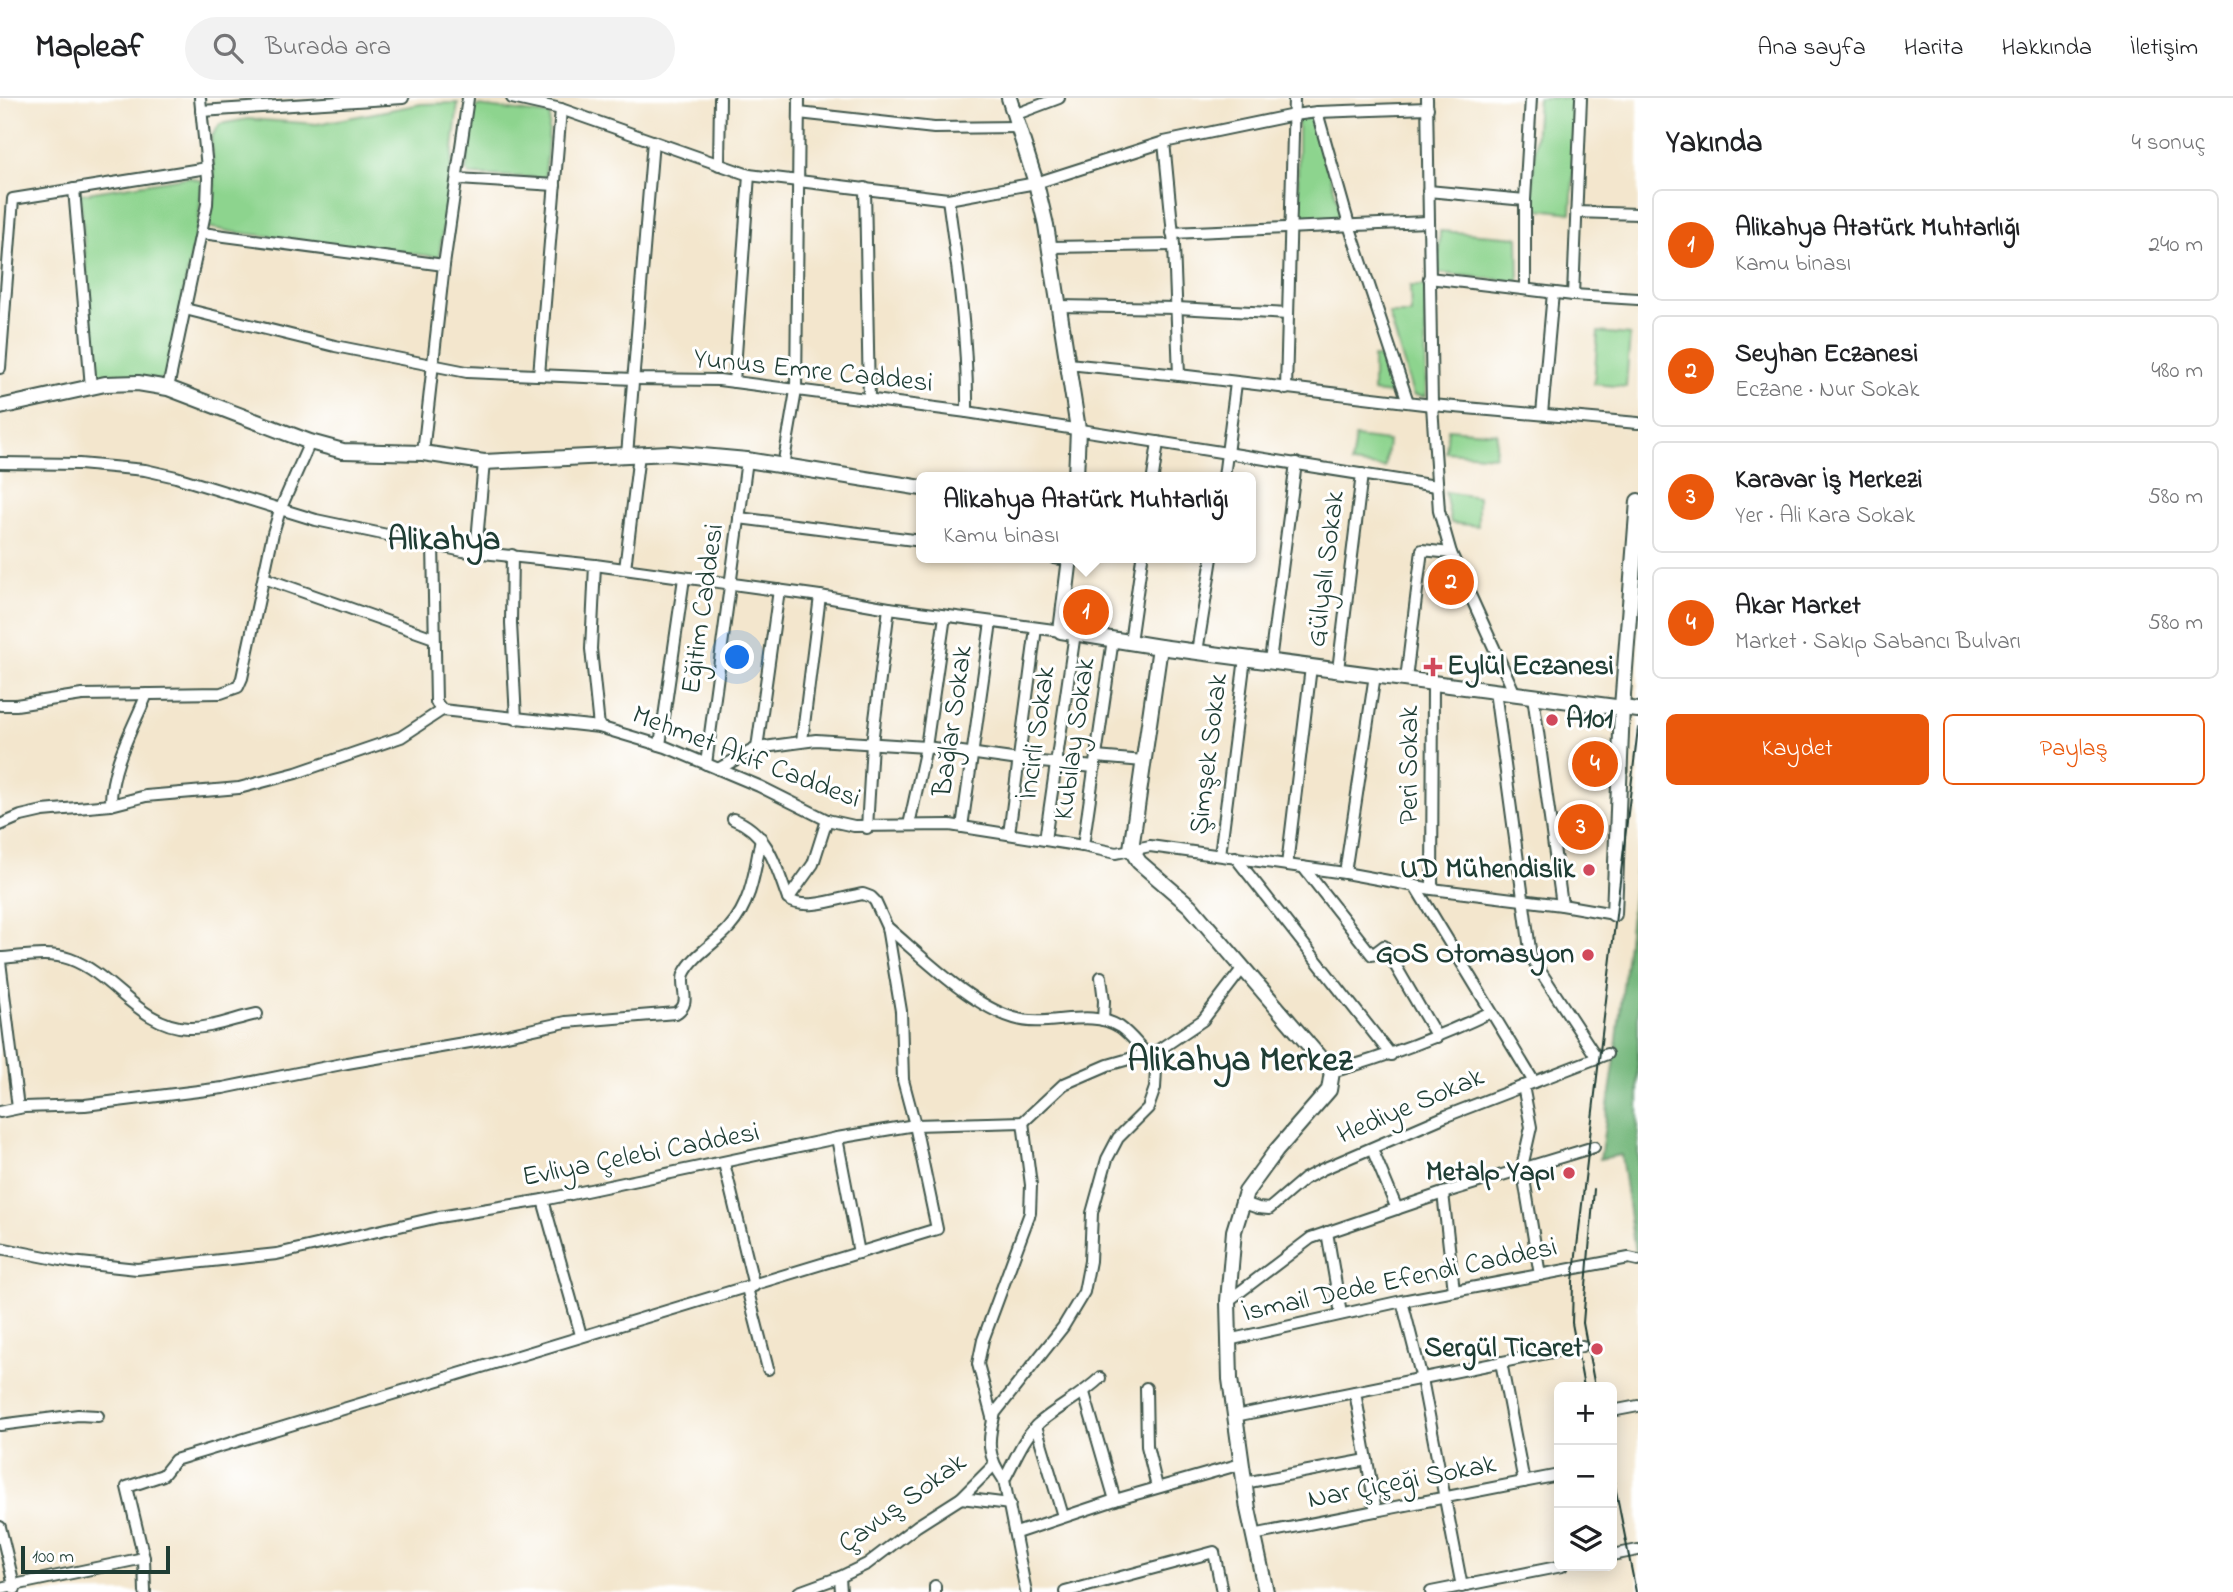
<!DOCTYPE html>
<html lang="tr">
<head>
<meta charset="utf-8">
<style>
  :root { --surface:#fff; --page:#f2f2f2; --text:#202124; --muted:#757577; --line:#e0e0e0; --accent:#ea580c }
  body { margin:0; font-family:"Indie Flower",sans-serif; background:var(--page); color:var(--text) }
  .controls { position:absolute; right:21px; bottom:21px; display:grid; overflow:hidden; border-radius:10px; box-shadow:0 4px 18px #0003 }
  .controls button { width:63px; height:63px; display:grid; place-items:center; padding:0; border:0; border-bottom:2px solid var(--line); background:var(--surface); color:var(--text); font:35px sans-serif }
  .scale { position:absolute; left:21px; bottom:18px; width:149px; box-sizing:border-box; padding-left:7px; border:4px solid #1f3d34; border-top:0; font-size:19px; line-height:24px; white-space:nowrap; color:#1f3d34; -webkit-text-stroke:5px #fff; paint-order:stroke }
  .you { position:absolute; left:738px; top:560px; width:24px; height:24px; margin:-18px; border:5px solid #fff; border-radius:50%; background:#1a73e8; box-shadow:0 0 0 10px #1a73e833 }
  .badge { display:grid; place-items:center; width:46px; height:46px; border-radius:50%; background:var(--accent); color:#fff; font-size:23px; font-weight:700 }
  .pin { position:absolute; translate:-50% -50%; border:4px solid #fff; box-shadow:0 2px 7px #0006 }
  .popup { position:absolute; left:916px; top:374px; width:340px; height:91px; box-sizing:border-box; display:grid; place-content:center; border-radius:10px; background:var(--surface); filter:drop-shadow(0 2px 5px #0005); font-size:23px; white-space:nowrap; color:var(--muted) }
  .popup b { font-size:26px; color:var(--text) }
  .popup::after { content:''; position:absolute; left:50%; top:100%; margin-left:-14px; border:14px solid transparent; border-top-color:var(--surface) }
  .list { margin:0; padding:0; list-style:none }
  h2 { display:flex; justify-content:space-between; align-items:center; height:91px; margin:0; padding:0 28px; font-size:30px }
  h2 small { font-size:23px; font-weight:400; color:var(--muted) }
  .list li { display:grid; grid-template-columns:46px 1fr auto; gap:21px; align-items:center; box-sizing:border-box; height:112px; margin:0 14px 14px; padding:0 14px; border:2px solid var(--line); border-radius:10px }
  .list b { display:block; font-size:26px; white-space:nowrap }
  .list p { margin:0; font-size:23px; white-space:nowrap; color:var(--muted) }
  .list em { font-size:23px; font-style:normal; color:var(--muted) }
  .actions { display:flex; gap:14px; padding:21px 28px }
  .actions a { flex:1; padding:16px 0; border:2px solid var(--accent); border-radius:10px; text-align:center; font-size:24px; color:var(--accent) }
  .actions .main { background:var(--accent); color:#fff }
  .icon { flex:none; width:38px; height:38px; fill:none; stroke:currentColor; stroke-width:2; stroke-linecap:round; stroke-linejoin:round }
  .map { position:relative; flex:none; width:1638px; height:1494px; overflow:hidden }
  header { display:flex; align-items:center; gap:42px; box-sizing:border-box; height:98px; padding:0 35px; background:var(--surface); border-bottom:2px solid var(--line) }
  header strong { font-size:33px }
  nav { display:flex; gap:38px; margin-inline-start:auto; font-size:24px }
  .search { width:490px; height:63px; background:var(--page); display:flex; align-items:center; gap:18px; box-sizing:border-box; padding:0 24px; border-radius:38px; color:var(--muted); font-size:26px }
  main { display:flex }
  aside { flex:1; background:var(--surface) }
  .map>svg:first-child { display:block }
</style>
</head>
<body>
<header>
<strong>Mapleaf</strong>
<div class="search"><svg class="icon" aria-label="search" viewBox="0 0 24 24"><circle cx="10" cy="10" r="6"/><path d="M15 15l6 6"/></svg>Burada ara</div>
<nav><a>Ana sayfa</a><a>Harita</a><a>Hakkında</a><a>İletişim</a></nav>
</header>
<main>
<div class="map">
<svg width="1638" height="1494" viewBox="0 0 1638 1494">
  <rect width="100%" height="100%" fill="#fff"/>
  <filter id="ink" filterUnits="userSpaceOnUse"><feTurbulence type="fractalNoise" baseFrequency=".0143" numOctaves="2"/><feDisplacementMap in="SourceGraphic" scale="14" xChannelSelector="R" yChannelSelector="G"/><feConvolveMatrix kernelMatrix="1 2 1 2 8 2 1 2 1" color-interpolation-filters="sRGB"/></filter>
  <filter id="wash" filterUnits="userSpaceOnUse"><feTurbulence type="fractalNoise" baseFrequency=".00686" numOctaves="4" result="noise"/><feDisplacementMap in="SourceGraphic" scale="28" xChannelSelector="R" yChannelSelector="G"/><feGaussianBlur stdDeviation="1.57" result="paint"/><feColorMatrix in="noise" values="0 0 0 0 0 0 0 0 0 0 0 0 0 0 0 0 0 1.4 0 .05"/><feComposite in="paint" operator="in"/></filter>
  <g filter="url(#wash)">
    <rect width="100%" height="100%" fill="#f3e6cd"/>
    <g fill="#8dd48e" stroke="#568861" stroke-width="2">
      <polygon points="1538,0 1578,0 1571,115 1531,110"/>
      <polygon points="458,5 448,97 439,159 233,134 207,129 215,94 211,39 220,26 248,21 317,26 421,6"/>
      <polygon points="478,8 550,17 545,80 470,77 466,72 473,13"/>
      <polygon points="1298,20 1314,20 1343,122 1298,123"/>
      <polygon points="188,79 202,83 199,121 166,277 160,282 126,278 96,280 80,96"/>
      <polygon points="1440,133 1518,139 1519,184 1438,175"/>
      <polygon points="1410,188 1425,188 1426,299 1413,297 1389,216 1411,216"/>
      <polygon points="1598,234 1630,237 1626,289 1594,286"/>
      <polygon points="1373,259 1390,260 1401,297 1373,294"/>
      <polygon points="1448,331 1497,335 1495,358 1446,354"/>
      <polygon points="1355,339 1388,343 1385,370 1351,366"/>
      <polygon points="1445,394 1478,399 1478,428 1451,425"/>
    </g>
    <polygon fill="#72b679" stroke="#487a56" stroke-width="2" points="1638,755 1638,1157 1635,1155 1621,1057 1600,1061 1614,968"/>
  </g>
  <g filter="url(#ink)">
    <g fill="none" stroke-linecap="round" stroke-linejoin="round">
      <defs>
        <g id="street">
          <polyline points="512,0 561,11 749,77 948,101 1036,85 1164,44 1294,17 1317,14 1428,10"/>
          <polyline points="1427,0 1432,307 1439,413 1451,455 1515,596"/>
          <polyline points="201,13 403,0"/>
          <polyline points="1317,14 1349,127 1408,304"/>
          <polyline points="799,15 934,30 1018,29"/>
          <polyline points="1014,17 1059,0"/>
          <polyline points="1164,44 1174,147 1179,277"/>
          <polyline points="719,67 720,0"/>
          <polyline points="458,81 555,87"/>
          <polyline points="865,90 869,301"/>
          <polyline points="74,91 91,289"/>
          <polyline points="1428,93 1525,102"/>
          <path d="M 948,101 C 958,172 968,242 967,314"/>
          <polyline points="1576,114 1638,116"/>
          <polyline points="202,135 444,167"/>
          <polyline points="1172,135 1427,124"/>
          <polyline points="1050,149 1174,147"/>
          <polyline points="1429,180 1573,197 1638,201"/>
          <polyline points="1525,191 1525,102 1531,0"/>
          <polyline points="1573,197 1581,0"/>
          <polyline points="1058,208 1177,210 1288,216"/>
          <polyline points="185,211 335,248 467,274 634,281 719,282 967,314 1436,388"/>
          <polyline points="1068,266 1179,277 1432,307 1638,325"/>
          <polyline points="0,270 13,101 207,70"/>
          <polyline points="539,277 561,11"/>
          <polyline points="734,284 749,77"/>
          <polyline points="168,290 207,106 208,80 200,0"/>
          <polyline points="1286,291 1294,0"/>
          <polyline points="1542,316 1553,195"/>
          <polyline points="423,355 444,167 468,0"/>
          <polyline points="627,357 653,43"/>
          <polyline points="0,365 79,366 145,372 176,379 316,422 463,453 595,467 591,551 599,629"/>
          <polyline points="783,368 796,293 799,0"/>
          <polyline points="1153,379 1158,344"/>
          <polyline points="1224,379 1236,285"/>
          <polyline points="739,420 922,443"/>
          <polyline points="433,446 436,604 442,612 599,629 666,649 759,688 827,722 854,728 950,727 1083,748 1116,755 1150,748 1345,775 1432,791 1562,807 1614,816"/>
          <polyline points="476,454 484,364"/>
          <polyline points="512,457 511,525 516,621"/>
          <polyline points="1054,460 1070,462"/>
          <polyline points="595,467 820,498 889,510 1061,533"/>
          <polyline points="625,471 639,356"/>
          <polyline points="264,480 434,540"/>
          <polyline points="1130,544 1142,460"/>
          <polyline points="1197,554 1212,460"/>
          <polyline points="1270,563 1296,365"/>
          <polyline points="1338,572 1362,376"/>
          <polyline points="1406,581 1422,452 1451,455"/>
          <polyline points="1495,593 1531,859 1597,960"/>
          <polyline points="1533,598 1562,807"/>
          <polyline points="0,607 16,607 82,597 221,595 238,589 242,580 273,435 280,412 310,344"/>
          <polyline points="802,643 820,498"/>
          <polyline points="660,647 684,480"/>
          <polyline points="757,650 779,492"/>
          <polyline points="1096,659 1144,663"/>
          <polyline points="706,666 747,362"/>
          <polyline points="718,671 757,650 816,642 926,649 1019,662 1095,669"/>
          <path d="M 111,707 C 110,669 133,630 147,596"/>
          <polyline points="0,727 21,718 43,713 111,707 146,698 239,690 296,675 401,639 442,612"/>
          <polyline points="909,727 926,649 945,518"/>
          <polyline points="962,729 991,524"/>
          <polyline points="867,730 872,645 889,510"/>
          <polyline points="1009,736 1036,530"/>
          <polyline points="1045,742 1075,535"/>
          <polyline points="1083,748 1113,541"/>
          <polyline points="1220,757 1245,560"/>
          <polyline points="1235,759 1391,957"/>
          <polyline points="1287,767 1311,569"/>
          <polyline points="1303,769 1372,857 1384,848 1437,939"/>
          <polyline points="1345,775 1375,577"/>
          <polyline points="1415,788 1534,984"/>
          <polyline points="1432,791 1433,585"/>
          <polyline points="788,801 813,766 827,722"/>
          <path d="M 887,829 C 923,859 970,907 1014,920 C 1047,931 1089,909 1120,929 C 1130,936 1138,947 1147,956"/>
          <path d="M 0,860 C 21,859 49,853 70,861 C 114,877 139,928 188,930 C 210,931 236,920 257,916"/>
          <polyline points="0,863 18,1010"/>
          <polyline points="1101,879 1104,903 1103,922"/>
          <path d="M 1332,974 C 1388,958 1439,939 1491,914"/>
          <polyline points="1523,988 1531,1029 1522,1069 1540,1177"/>
          <path d="M 0,1014 L 24,1009 L 85,1007 L 223,990 L 347,965 L 493,940 L 566,924 L 676,915 C 693,905 679,890 684,876 C 693,857 716,845 729,830 C 752,805 755,771 761,740"/>
          <polyline points="837,1040 859,1155"/>
          <polyline points="1372,1051 1397,1111"/>
          <polyline points="724,1065 754,1188"/>
          <polyline points="1443,1095 1454,1193"/>
          <polyline points="543,1102 581,1237"/>
          <polyline points="1241,1104 1258,1110 1269,1111 1304,1081 1323,1071 1446,1018 1607,956"/>
          <polyline points="1327,1134 1341,1216"/>
          <polyline points="0,1150 71,1164 137,1171 277,1156 439,1119 543,1102 837,1040 915,1027 1023,1024 1064,986 1108,967 1157,953 1203,922 1242,871"/>
          <polyline points="747,1190 768,1271"/>
          <polyline points="1228,1203 1311,1140 1443,1095 1594,1049"/>
          <polyline points="1402,1203 1422,1281 1462,1489"/>
          <polyline points="1228,1242 1402,1203 1629,1160 1638,1162"/>
          <polyline points="1501,1264 1524,1384"/>
          <polyline points="1146,1290 1147,1348 1157,1389"/>
          <polyline points="1355,1294 1376,1413"/>
          <polyline points="1084,1295 1115,1402"/>
          <polyline points="1612,1313 1638,1308"/>
          <polyline points="1235,1318 1582,1248"/>
          <polyline points="993,1323 978,1266 983,1242 1030,1115 1031,1087 1023,1024"/>
          <polyline points="0,1327 78,1317 98,1318"/>
          <polyline points="1036,1328 1063,1418"/>
          <path d="M 1004,1382 C 1014,1364 1023,1340 1038,1326 C 1058,1309 1081,1298 1100,1280"/>
          <polyline points="1244,1385 1367,1362"/>
          <polyline points="961,1400 1010,1406"/>
          <polyline points="0,1429 15,1491"/>
          <polyline points="1016,1435 1115,1402 1241,1366"/>
          <polyline points="1253,1437 1559,1377"/>
          <polyline points="1612,1457 1638,1452"/>
          <polyline points="840,1479 841,1494"/>
          <polyline points="0,1490 144,1460"/>
          <path d="M 145,1494 L 144,1460 L 127,1389 L 163,1377 L 175,1362 L 937,1131 L 915,1027 L 903,982 L 901,913 L 887,829 L 875,803 L 871,799 L 863,796 C 843,799 805,814 788,801 C 776,768 768,734 733,721"/>
          <polyline points="799,1494 840,1479 867,1466 917,1428 961,1400 994,1367"/>
          <polyline points="935,1494 935,1488"/>
          <path d="M 1026,1494 L 1004,1382 C 987,1358 987,1343 995,1315 L 1063,1229 L 1084,1194 L 1090,1163 L 1092,1115 L 1107,1061 L 1118,1040 L 1148,1010 L 1155,990 L 1157,953"/>
          <polyline points="1065,1494 1214,1454 1222,1494"/>
          <polyline points="1431,1494 1562,1468"/>
        </g>
        <g id="secondary">
          <polyline points="1009,0 1036,85 1046,127 1078,331 1076,379"/>
          <polyline points="0,309 105,286 138,285 168,290 310,344 343,353 423,355 484,364 669,355 747,362 922,390"/>
          <polyline points="1070,460 1061,533 1160,549 1638,612"/>
          <polyline points="1160,549 1131,751 1139,764 1190,808 1332,974 1329,992 1276,1053 1246,1094 1234,1133 1228,1203 1230,1281 1248,1411 1266,1494"/>
          <polyline points="1614,816 1622,609 1638,403"/>
        </g>
      </defs>
      <use href="#street" stroke="#3f564b" stroke-width="14"/>
      <use href="#secondary" stroke="#3f564b" stroke-width="18"/>
      <use href="#street" stroke="#fff" stroke-width="10"/>
      <use href="#secondary" stroke="#fff" stroke-width="14"/>
      <g stroke="#1f3d34" stroke-width="2">
        <polyline points="1594,1091 1583,1225 1595,1289"/>
        <polyline points="1584,1289 1572,1225 1573,1183 1638,630"/>
        <polyline points="1612,1373 1636,1494"/>
      </g>
    </g>
  </g>
  <g fill="#d1495b" stroke="#fff" stroke-width="2.5">
    <path d="M1429.5 558.5h7v7h7v7h-7v7h-7v-7h-7v-7h7z"/>
    <circle cx="1552" cy="622" r="7"/>
    <circle cx="1589" cy="772" r="7"/>
    <circle cx="1588" cy="857" r="7"/>
    <circle cx="1569" cy="1075" r="7"/>
    <circle cx="1597" cy="1251" r="7"/>
  </g>
  <g text-anchor="middle" dominant-baseline="central" stroke-width="6" stroke-linejoin="round" paint-order="stroke">
    <g font-size="28" fill="#1f3d34" stroke="#fff">
      <text transform="translate(813 274) rotate(6)">Yunus Emre Caddesi</text>
      <text transform="translate(1327 471) rotate(-83)">Gülyalı Sokak</text>
      <text transform="translate(704 511) rotate(-82)">Eğitim Caddesi</text>
      <text transform="translate(954 623) rotate(-82)">Bağlar Sokak</text>
      <text transform="translate(1038 635) rotate(-82)">İncirli Sokak</text>
      <text transform="translate(1076 641) rotate(-82)">Kubilay Sokak</text>
      <text transform="translate(1210 656) rotate(-83)">Şimşek Sokak</text>
      <text transform="translate(746 660) rotate(21)">Mehmet Akif Caddesi</text>
      <text transform="translate(1410 667) rotate(-90)">Peri Sokak</text>
      <text transform="translate(1411 1009) rotate(-23)">Hediye Sokak</text>
      <text transform="translate(641 1058) rotate(-11)">Evliya Çelebi Caddesi</text>
      <text transform="translate(1400 1183) rotate(-12)">İsmail Dede Efendi Caddesi</text>
      <text transform="translate(1402 1385) rotate(-11)">Nar Çiçeği Sokak</text>
      <text transform="translate(903 1406) rotate(-36)">Çavuş Sokak</text>
    </g>
    <g font-size="28" font-weight="bold" fill="#1f3d34" stroke="#fff" text-anchor="end">
      <text x="1447" y="569" text-anchor="start">Eylül Eczanesi</text>
      <text x="1566" y="622" text-anchor="start">A101</text>
      <text x="1575" y="772">UD Mühendislik</text>
      <text x="1574" y="857">GOS Otomasyon</text>
      <text x="1555" y="1075">Metalp Yapı</text>
      <text x="1583" y="1251">Sergül Ticaret</text>
    </g>
    <g font-size="32" font-weight="bold" fill="#1f3d34" stroke="#fff">
      <text x="444" y="443">Alikahya</text>
    </g>
    <g font-size="35" font-weight="bold" fill="#1f3d34" stroke="#fff">
      <text x="1240" y="963">Alikahya Merkez</text>
    </g>
  </g>
</svg>
<div class="controls">
<button>+</button>
<button>−</button>
<button><svg class="icon" aria-label="layers" viewBox="0 0 24 24"><path d="M12 4l9 5-9 5-9-5zM3 14l9 5 9-5"/></svg></button>
</div>
<div class="scale">100 m</div>
<div class="you"></div>
<div class="pin badge" style="left:1086px;top:514px">1</div>
<div class="popup"><b>Alikahya Atatürk Muhtarlığı</b>Kamu binası</div>
<div class="pin badge" style="left:1451px;top:484px">2</div>
<div class="pin badge" style="left:1581px;top:729px">3</div>
<div class="pin badge" style="left:1595px;top:666px">4</div>
</div>
<aside>
<h2>Yakında<small>4 sonuç</small></h2>
<ul class="list">
<li><span class="badge">1</span><div><b>Alikahya Atatürk Muhtarlığı</b><p>Kamu binası</p></div><em>240 m</em></li>
<li><span class="badge">2</span><div><b>Seyhan Eczanesi</b><p>Eczane · Nur Sokak</p></div><em>480 m</em></li>
<li><span class="badge">3</span><div><b>Karavar İş Merkezi</b><p>Yer · Ali Kara Sokak</p></div><em>580 m</em></li>
<li><span class="badge">4</span><div><b>Akar Market</b><p>Market · Sakıp Sabancı Bulvarı</p></div><em>580 m</em></li>
</ul>
<div class="actions"><a class="main">Kaydet</a><a>Paylaş</a></div>
</aside>
</main>
</body>
</html>
